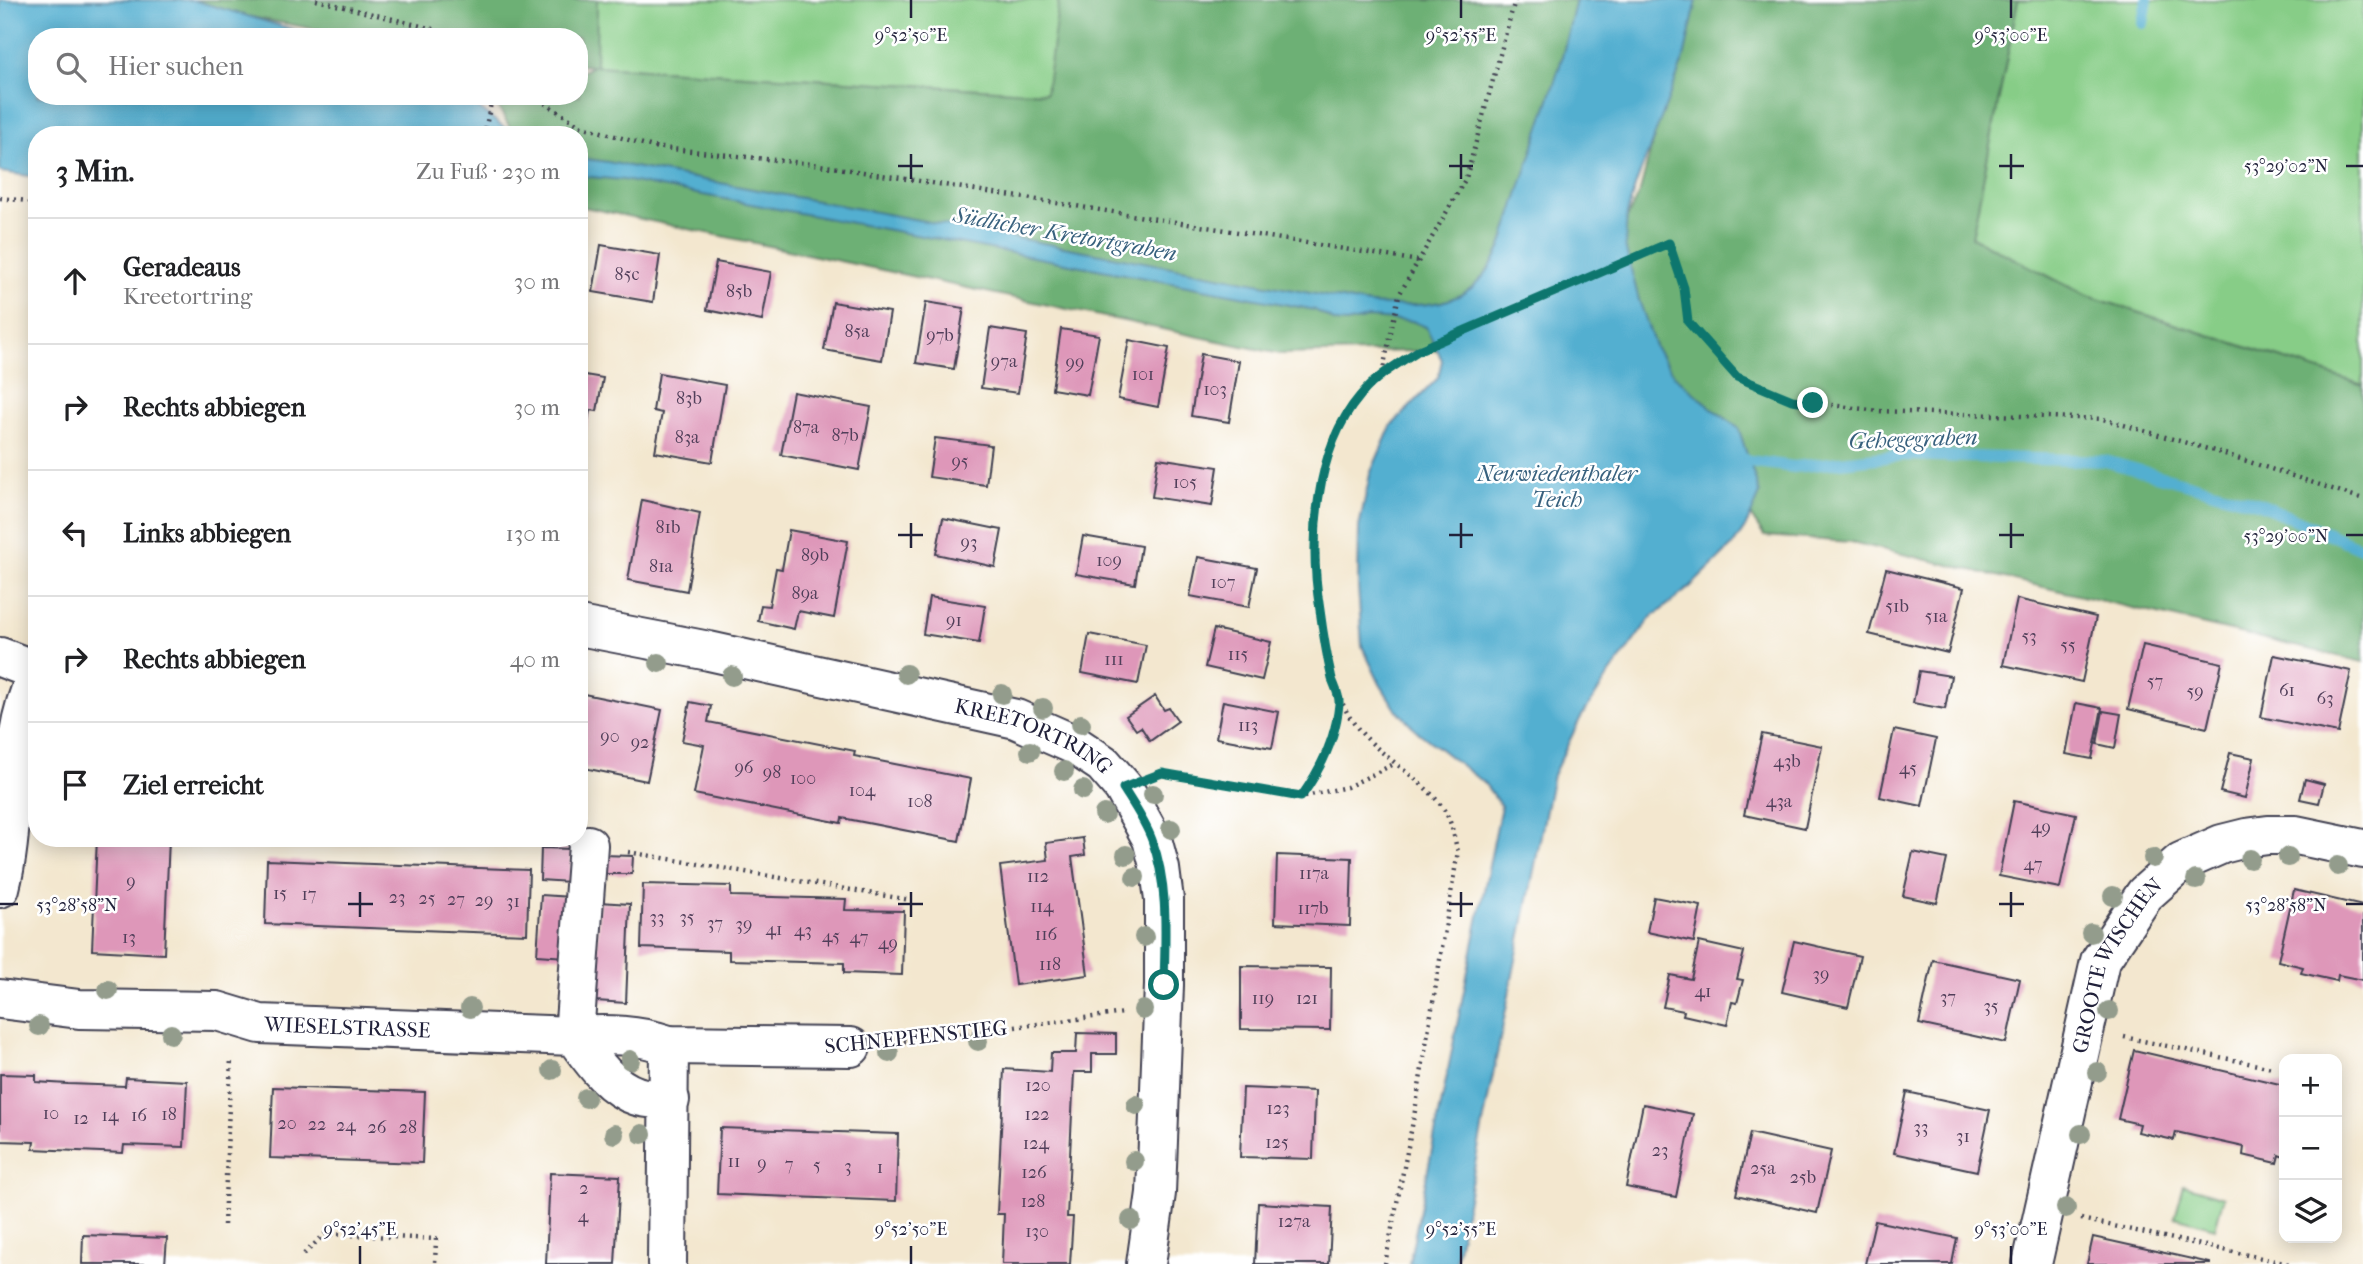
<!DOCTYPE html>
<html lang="de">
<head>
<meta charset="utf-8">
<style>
  :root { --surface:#fff; --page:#f2f2f2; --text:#202124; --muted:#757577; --line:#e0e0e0 }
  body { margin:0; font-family:"IM FELL French Canon",serif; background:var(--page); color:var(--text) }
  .controls { position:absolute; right:21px; bottom:21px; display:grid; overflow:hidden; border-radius:14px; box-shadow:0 4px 18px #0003 }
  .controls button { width:63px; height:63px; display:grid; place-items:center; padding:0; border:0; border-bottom:2px solid var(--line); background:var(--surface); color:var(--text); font:35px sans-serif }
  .stop { position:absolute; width:21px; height:21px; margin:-16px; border:5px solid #0f766e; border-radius:50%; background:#fff }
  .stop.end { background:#0f766e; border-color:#fff; box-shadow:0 2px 7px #0008 }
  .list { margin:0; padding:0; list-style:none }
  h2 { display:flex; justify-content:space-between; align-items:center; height:91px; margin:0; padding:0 28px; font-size:30px }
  h2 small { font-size:23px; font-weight:400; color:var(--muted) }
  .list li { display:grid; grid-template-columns:46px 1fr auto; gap:21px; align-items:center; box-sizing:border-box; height:126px; padding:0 28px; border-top:2px solid var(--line) }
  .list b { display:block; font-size:26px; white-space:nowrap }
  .list p { margin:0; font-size:23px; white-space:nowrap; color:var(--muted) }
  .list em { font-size:23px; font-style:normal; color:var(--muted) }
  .icon { flex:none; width:38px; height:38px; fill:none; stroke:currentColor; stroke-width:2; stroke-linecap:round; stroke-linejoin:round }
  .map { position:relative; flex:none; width:2363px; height:1264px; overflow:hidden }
  .search { position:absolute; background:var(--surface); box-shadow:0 4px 18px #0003; left:28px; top:28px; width:560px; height:77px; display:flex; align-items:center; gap:18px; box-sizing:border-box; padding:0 24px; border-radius:28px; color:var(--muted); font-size:26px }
  .panel { position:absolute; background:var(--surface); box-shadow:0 4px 18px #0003; left:28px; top:126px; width:560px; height:721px; border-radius:28px }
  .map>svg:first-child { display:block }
</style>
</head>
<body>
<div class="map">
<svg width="2363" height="1264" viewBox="0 0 2363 1264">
  <rect width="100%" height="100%" fill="#fff"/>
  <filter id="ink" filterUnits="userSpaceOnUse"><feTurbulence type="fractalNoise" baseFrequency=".0143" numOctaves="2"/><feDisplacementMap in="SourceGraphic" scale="14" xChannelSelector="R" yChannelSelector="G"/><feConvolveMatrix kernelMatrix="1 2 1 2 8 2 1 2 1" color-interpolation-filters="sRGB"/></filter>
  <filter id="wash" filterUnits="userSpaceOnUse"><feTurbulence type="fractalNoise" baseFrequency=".00686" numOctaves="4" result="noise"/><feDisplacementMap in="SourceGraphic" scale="28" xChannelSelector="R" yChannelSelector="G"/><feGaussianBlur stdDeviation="1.57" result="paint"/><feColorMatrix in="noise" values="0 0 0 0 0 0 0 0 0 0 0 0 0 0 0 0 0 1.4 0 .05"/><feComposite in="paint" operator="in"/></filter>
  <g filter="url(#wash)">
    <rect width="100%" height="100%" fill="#f3e7cf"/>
    <g fill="#87cd87" stroke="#547861" stroke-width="2">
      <polygon points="597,0 1059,0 1047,93 595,66"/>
      <polygon points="2018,0 2363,0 2363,385 2085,295 1972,237"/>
      <polygon points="2184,1185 2224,1197 2215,1228 2175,1217"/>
    </g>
    <g fill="#6db074" stroke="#486958" stroke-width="2">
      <polygon points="161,0 597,0 596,66 1046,93 1059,0 1616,0 1464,350 1280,354 579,206 579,135 514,135 499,108 476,96 515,96 503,106 525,96 579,96 579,73 593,66 579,65 579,37 357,37"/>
      <polygon points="1690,0 2018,0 1972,237 2085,295 2363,385 2363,662 1851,542 1764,536 1596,283 1640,191"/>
    </g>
    <g fill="#52afd0" stroke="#3a6886" stroke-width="2">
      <polygon points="0,0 193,0 319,37 37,37 37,96 463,96 514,135 37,135 37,177 0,172"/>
      <path d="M 1576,0 L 1697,0 L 1684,58 L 1636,184 L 1627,214 L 1625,246 L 1639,300 L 1656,349 L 1675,376 L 1715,411 L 1738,427 L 1760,494 L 1746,526 L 1733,545 L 1690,587 L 1650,619 L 1609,675 L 1580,719 L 1553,775 L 1455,1264 L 1409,1264 L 1501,806 L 1484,783 L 1418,732 L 1395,708 L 1380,684 L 1362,646 L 1358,587 L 1359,527 L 1370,474 L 1391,426 L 1438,378 L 1442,360 L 1426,327 L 1412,321 L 1368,318 L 1346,323 L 1335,322 L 1315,310 L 623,180 L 579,176 L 579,158 L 608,162 L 1369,304 C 1432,307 1474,310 1502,244 L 1560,65 Z"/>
    </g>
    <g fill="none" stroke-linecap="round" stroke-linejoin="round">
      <g stroke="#52afd0" stroke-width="12">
        <polyline points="2143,23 2147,0"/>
        <polyline points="1734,455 1749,461 1794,467 1904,455 2105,461 2260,504 2363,549"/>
      </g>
    </g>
    <g id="blocks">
      <g fill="#de97b9">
        <polygon points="601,245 660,255 653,302 593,292"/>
        <polygon points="716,262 771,272 762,321 707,310"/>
        <polygon points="833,302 890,312 882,360 824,350"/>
        <polygon points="926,302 964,308 954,369 916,363"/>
        <polygon points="990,328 1027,334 1018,393 981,388"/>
        <polygon points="1061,329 1099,335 1088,395 1052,389"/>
        <polygon points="1129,340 1169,348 1158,407 1118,399"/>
        <polygon points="1201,354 1239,361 1229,422 1191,416"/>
        <polygon points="659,373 725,385 712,462 655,452 662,413 653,411"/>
        <polygon points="579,374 603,378 597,411 590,410 583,447 579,447"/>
        <polygon points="793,392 871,407 859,470 781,455"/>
        <polygon points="935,438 991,445 986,485 929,477"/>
        <polygon points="1158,458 1218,467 1212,506 1152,497"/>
        <polygon points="642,500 700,513 687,591 628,580"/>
        <polygon points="943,518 1002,530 995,567 936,554"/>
        <polygon points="789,530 848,541 834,618 798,611 794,629 758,621 761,605 769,606 776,568 782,569"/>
        <polygon points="1083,536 1141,546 1135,584 1076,574"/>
        <polygon points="1198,557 1257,568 1249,607 1190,596"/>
        <polygon points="1886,569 1964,588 1948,653 1869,634"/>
        <polygon points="929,597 985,606 979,643 923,634"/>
        <polygon points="2017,599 2096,617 2082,682 2003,665"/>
        <polygon points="1214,629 1271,642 1262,680 1205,667"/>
        <polygon points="1089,634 1146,645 1138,684 1082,673"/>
        <polygon points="2143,645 2222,663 2207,728 2128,709"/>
        <polygon points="2274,655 2351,671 2338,733 2261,717"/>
        <polygon points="1919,671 1951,676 1945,709 1913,703"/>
        <polygon points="579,693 662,710 647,781 579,767"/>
        <polygon points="1155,696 1164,710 1169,708 1178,721 1150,741 1141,727 1136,730 1126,716"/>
        <polygon points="1223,701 1279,712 1272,748 1216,738"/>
        <polygon points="690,702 711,706 708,722 855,751 854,756 971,779 959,841 842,818 841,823 694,794 704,745 682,741"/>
        <polygon points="2076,703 2102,708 2092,759 2066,754"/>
        <polygon points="2103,711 2121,714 2115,748 2097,744"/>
        <polygon points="1894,730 1936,739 1922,806 1880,797"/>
        <polygon points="1762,734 1822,746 1805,828 1744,815"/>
        <polygon points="2230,753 2254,758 2245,798 2220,792"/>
        <polygon points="2305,779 2324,784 2319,803 2300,799"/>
        <polygon points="2014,801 2076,814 2060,888 1999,876"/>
        <polygon points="97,838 169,838 164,954 92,950"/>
        <polygon points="1083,838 1085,855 1072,857 1088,975 1015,985 1000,866 1048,860 1046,843"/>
        <polygon points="541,848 572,849 570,882 540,880"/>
        <polygon points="1913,852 1947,859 1937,903 1903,896"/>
        <polygon points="602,855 633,856 632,874 601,874"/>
        <polygon points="1277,855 1352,858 1350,926 1275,923"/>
        <polygon points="267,860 529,870 527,934 265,924"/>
        <polygon points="643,884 731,886 731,896 846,899 845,910 904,911 902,975 844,973 844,963 729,960 729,951 641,948"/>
        <polygon points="2294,890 2363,906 2363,980 2338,975 2337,981 2301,973 2303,967 2278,961"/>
        <polygon points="541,895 571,897 567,957 537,955"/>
        <polygon points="1654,897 1701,906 1694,942 1647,932"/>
        <polygon points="599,902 630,904 626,1003 596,1001"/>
        <polygon points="1794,941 1860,956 1848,1007 1782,992"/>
        <polygon points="1699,942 1744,952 1737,979 1743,980 1737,1003 1732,1002 1727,1025 1683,1015 1684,1011 1663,1007 1670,975 1691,979"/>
        <polygon points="1933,960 2020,979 2006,1043 1919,1024"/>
        <polygon points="1241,966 1331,967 1330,1030 1241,1029"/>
        <polygon points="1077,1033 1116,1034 1116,1054 1092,1054 1092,1072 1074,1072 1067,1217 1073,1217 1070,1264 1002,1264 1004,1214 997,1214 1004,1069 1050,1072 1051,1053 1076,1053"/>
        <polygon points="2134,1050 2284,1085 2284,1157 2279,1155 2277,1163 2243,1155 2244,1147 2176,1132 2174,1140 2138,1132 2140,1124 2118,1119"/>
        <polygon points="0,1074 36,1075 36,1082 68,1084 125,1086 126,1078 187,1081 184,1147 124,1145 123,1153 33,1149 34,1142 0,1141"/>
        <polygon points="273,1087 425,1092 422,1163 270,1158"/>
        <polygon points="1243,1088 1315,1091 1313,1159 1240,1157"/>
        <polygon points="1907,1092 1990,1110 1977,1171 1894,1153"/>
        <polygon points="1643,1104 1693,1114 1676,1197 1626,1187"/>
        <polygon points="720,1128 898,1134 896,1201 717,1194"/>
        <polygon points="1750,1133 1831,1151 1817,1213 1736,1195"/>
        <polygon points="550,1173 620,1176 615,1264 546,1264"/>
        <polygon points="1258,1203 1332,1207 1329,1264 1255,1264"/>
        <polygon points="1875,1221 1957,1238 1952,1264 1865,1264"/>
        <polygon points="83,1235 167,1238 165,1264 82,1264"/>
        <polygon points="2093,1237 2210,1263 2210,1264 2087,1264"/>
      </g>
    </g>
  </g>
  <g filter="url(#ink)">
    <use href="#blocks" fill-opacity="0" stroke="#414051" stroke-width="2"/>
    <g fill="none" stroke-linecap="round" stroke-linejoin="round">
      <defs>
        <g id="minor">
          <path id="s1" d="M 579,626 L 709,651 L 1016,719 L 1073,744 L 1103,764 L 1123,787 L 1152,839 L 1160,869 L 1164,900 L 1164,985 L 1156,1193 L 1146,1264"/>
          <polyline points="0,657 37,671"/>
          <path d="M 588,845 L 574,1036 C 608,1034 637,1034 669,1045 L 851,1047"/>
          <path d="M 0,888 C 18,818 5,741 37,675"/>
          <path id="s2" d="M 0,999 L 79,1009 L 217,1011 L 260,1024 L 574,1036 C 591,1059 609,1087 637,1096 C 647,1099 660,1099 670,1100"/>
          <polyline points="667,1264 669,1045"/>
          <path id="s3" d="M 2032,1264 L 2100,961 L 2145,894 L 2181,862 L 2222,844 L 2246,838 L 2268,835 L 2296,835 L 2363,849"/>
        </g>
      </defs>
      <use href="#minor" stroke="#414051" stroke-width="42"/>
      <g stroke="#414051" stroke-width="4.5" stroke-dasharray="2 5" stroke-linecap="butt">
        <polyline points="316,0 433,29 444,37"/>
        <polyline points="533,96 581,126 653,147 813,164 1419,261"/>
        <polyline points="484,135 491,103 498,96"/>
        <polyline points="0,198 37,202"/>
        <polyline points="1382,374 1399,295 1466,178 1515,0"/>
        <polyline points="1160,774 1301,797 1347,787 1394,764"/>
        <path d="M 1301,796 C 1324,764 1331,740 1340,702"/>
        <polyline points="449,838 549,843"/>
        <polyline points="628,852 910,900"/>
        <polyline points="2124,1037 2272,1068"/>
        <polyline points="890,1043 1124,1013"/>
        <polyline points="2081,1219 2289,1264"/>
        <polyline points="224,1225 231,1058"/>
        <polyline points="304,1254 325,1234 436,1239 435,1264"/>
        <path d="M 1385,1264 L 1415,1111 L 1458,851 C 1454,840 1453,826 1447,815 C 1430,782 1380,758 1356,726 C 1311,670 1303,489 1339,427 C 1360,390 1385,373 1419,350 L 1669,243 L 1684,288 L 1688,322 L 1737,377 L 1792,400 L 1878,411 L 2103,419 L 2225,454 L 2363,499"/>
      </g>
      <use href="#minor" stroke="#fff" stroke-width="38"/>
    </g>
    <g fill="#939c8c">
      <circle cx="659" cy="663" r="10"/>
      <circle cx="906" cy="674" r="10"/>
      <circle cx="732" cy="676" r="10"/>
      <circle cx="1002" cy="694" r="10"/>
      <circle cx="1043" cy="708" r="10"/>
      <circle cx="1081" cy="724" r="10"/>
      <circle cx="1030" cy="751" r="10"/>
      <circle cx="1064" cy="771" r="10"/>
      <circle cx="1083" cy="790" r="10"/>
      <circle cx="1153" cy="794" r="10"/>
      <circle cx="1104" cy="814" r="10"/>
      <circle cx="1171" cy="829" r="10"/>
      <circle cx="1126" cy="855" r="10"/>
      <circle cx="2288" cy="857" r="10"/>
      <circle cx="2153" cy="858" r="10"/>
      <circle cx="2250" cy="859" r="10"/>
      <circle cx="2338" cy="866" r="10"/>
      <circle cx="1135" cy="877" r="10"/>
      <circle cx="2196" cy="880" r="10"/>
      <circle cx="2113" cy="896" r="10"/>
      <circle cx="2091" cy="933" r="10"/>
      <circle cx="1144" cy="937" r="10"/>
      <circle cx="108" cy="990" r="10"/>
      <circle cx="470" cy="1008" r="10"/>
      <circle cx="1143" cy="1010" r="10"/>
      <circle cx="2109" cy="1011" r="10"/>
      <circle cx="39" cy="1026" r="10"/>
      <circle cx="171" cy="1034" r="10"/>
      <circle cx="978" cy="1041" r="10"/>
      <circle cx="889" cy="1053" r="10"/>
      <circle cx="630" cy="1060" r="10"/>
      <circle cx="552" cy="1070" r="10"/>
      <circle cx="2097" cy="1072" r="10"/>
      <circle cx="586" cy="1098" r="10"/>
      <circle cx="1136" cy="1105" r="10"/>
      <circle cx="614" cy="1134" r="10"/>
      <circle cx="642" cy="1134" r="10"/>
      <circle cx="2081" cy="1134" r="10"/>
      <circle cx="1134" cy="1161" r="10"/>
      <circle cx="2066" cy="1208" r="10"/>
      <circle cx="1131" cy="1220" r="10"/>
    </g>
  </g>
  <g fill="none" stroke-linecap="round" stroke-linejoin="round" filter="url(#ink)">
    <path stroke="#0f766e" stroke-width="9" d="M 1164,985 C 1165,937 1169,886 1152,840 C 1145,821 1133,804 1123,788 L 1162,773 L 1301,797 C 1321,769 1336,738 1339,704 C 1340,696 1335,687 1332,679 C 1327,657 1323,633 1320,610 C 1309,543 1314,450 1360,396 C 1376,376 1398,364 1419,350 L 1669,243 L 1684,288 L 1688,322 L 1737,377 L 1792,400 L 1813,403"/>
  </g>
  <path fill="none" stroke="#22223b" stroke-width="2.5" d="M 911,0 L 911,18M 1461,0 L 1461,18M 2011,0 L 2011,18M 911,154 L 911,179M 1461,154 L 1461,179M 2011,154 L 2011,179M 898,166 L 923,166M 1449,166 L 1473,166M 1999,166 L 2024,166M 2346,166 L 2363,166M 911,523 L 911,548M 1461,523 L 1461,548M 2011,523 L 2011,548M 898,535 L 923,535M 1449,535 L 1473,535M 1999,535 L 2024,535M 2346,535 L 2363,535M 360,892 L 360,917M 911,892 L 911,917M 1461,892 L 1461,917M 2011,892 L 2011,917M 0,904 L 18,904M 348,904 L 373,904M 898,904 L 923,904M 1449,904 L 1473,904M 1999,904 L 2024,904M 2346,904 L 2363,904M 360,1246 L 360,1264M 911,1246 L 911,1264M 1461,1246 L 1461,1264M 2011,1246 L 2011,1264"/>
  <g text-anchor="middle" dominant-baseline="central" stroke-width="5" stroke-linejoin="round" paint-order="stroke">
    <g font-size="18" fill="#513f5a">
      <text x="627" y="274">85c</text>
      <text x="739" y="291">85b</text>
      <text x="857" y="331">85a</text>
      <text x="940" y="335">97b</text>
      <text x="1004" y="361">97a</text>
      <text x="1075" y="362">99</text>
      <text x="1143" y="374">101</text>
      <text x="1215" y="389">103</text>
      <text x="689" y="398">83b</text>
      <text x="806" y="427">87a</text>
      <text x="845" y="435">87b</text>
      <text x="687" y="437">83a</text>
      <text x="960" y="461">95</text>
      <text x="1185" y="482">105</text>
      <text x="668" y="527">81b</text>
      <text x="969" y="542">93</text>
      <text x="815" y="555">89b</text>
      <text x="1109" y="560">109</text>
      <text x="661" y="566">81a</text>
      <text x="1223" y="582">107</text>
      <text x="805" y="593">89a</text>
      <text x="1897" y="606">51b</text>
      <text x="1936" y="616">51a</text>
      <text x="954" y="620">91</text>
      <text x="2029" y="636">53</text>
      <text x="2068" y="645">55</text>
      <text x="1238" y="654">115</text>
      <text x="1114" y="659">111</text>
      <text x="2155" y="681">57</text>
      <text x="2287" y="690">61</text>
      <text x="2195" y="691">59</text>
      <text x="2325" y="698">63</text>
      <text x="1248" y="725">113</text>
      <text x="610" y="736">90</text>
      <text x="640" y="742">92</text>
      <text x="1787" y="761">43b</text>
      <text x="744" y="767">96</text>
      <text x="1908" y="768">45</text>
      <text x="772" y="772">98</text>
      <text x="803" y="778">100</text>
      <text x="862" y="790">104</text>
      <text x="920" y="801">108</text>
      <text x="1779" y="801">43a</text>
      <text x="2041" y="827">49</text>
      <text x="2033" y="864">47</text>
      <text x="1314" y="873">117a</text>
      <text x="1038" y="876">112</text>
      <text x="131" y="881">9</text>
      <text x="280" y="893">15</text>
      <text x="309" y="894">17</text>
      <text x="397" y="897">23</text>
      <text x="427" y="898">25</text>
      <text x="456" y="899">27</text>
      <text x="484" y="900">29</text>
      <text x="513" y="901">31</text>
      <text x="1042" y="906">114</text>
      <text x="1313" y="908">117b</text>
      <text x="657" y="917">33</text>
      <text x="687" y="917">35</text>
      <text x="715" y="923">37</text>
      <text x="744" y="924">39</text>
      <text x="774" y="929">41</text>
      <text x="803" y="930">43</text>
      <text x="1046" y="934">116</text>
      <text x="831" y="936">45</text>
      <text x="129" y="937">13</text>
      <text x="859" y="937">47</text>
      <text x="888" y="943">49</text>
      <text x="1050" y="964">118</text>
      <text x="1821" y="974">39</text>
      <text x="1703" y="991">41</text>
      <text x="1948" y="997">37</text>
      <text x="1263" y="998">119</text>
      <text x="1307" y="998">121</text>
      <text x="1991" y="1006">35</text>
      <text x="1038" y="1085">120</text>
      <text x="1278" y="1108">123</text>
      <text x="51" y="1113">10</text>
      <text x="169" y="1114">18</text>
      <text x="1037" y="1114">122</text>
      <text x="110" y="1115">14</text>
      <text x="139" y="1115">16</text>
      <text x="81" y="1118">12</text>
      <text x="287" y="1123">20</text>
      <text x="317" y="1124">22</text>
      <text x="346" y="1125">24</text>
      <text x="377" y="1127">26</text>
      <text x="408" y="1127">28</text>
      <text x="1921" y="1127">33</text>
      <text x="1963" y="1136">31</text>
      <text x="1277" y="1142">125</text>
      <text x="1036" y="1143">124</text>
      <text x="1660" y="1150">23</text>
      <text x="734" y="1161">11</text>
      <text x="762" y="1163">9</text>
      <text x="789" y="1164">7</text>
      <text x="817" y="1165">5</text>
      <text x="848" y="1166">3</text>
      <text x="880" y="1167">1</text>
      <text x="1763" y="1168">25a</text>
      <text x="1034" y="1172">126</text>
      <text x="1803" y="1177">25b</text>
      <text x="584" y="1188">2</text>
      <text x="1033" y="1201">128</text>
      <text x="583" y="1216">4</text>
      <text x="1294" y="1221">127a</text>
      <text x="1037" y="1231">130</text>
    </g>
    <g font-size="21" fill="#22223b" stroke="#fff">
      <text stroke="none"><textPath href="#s1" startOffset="469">KREETORTRING</textPath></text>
      <text stroke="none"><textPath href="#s3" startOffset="313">GROOTE WISCHEN</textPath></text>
      <text stroke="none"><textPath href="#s2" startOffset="350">WIESELSTRASSE</textPath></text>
      <text transform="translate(916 1037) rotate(-6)">SCHNEPFENSTIEG</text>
    </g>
    <g font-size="23" font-style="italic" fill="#38617e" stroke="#fff">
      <text transform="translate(1065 234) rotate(10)">Südlicher Kretortgraben</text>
      <text transform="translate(1913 439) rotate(-2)">Gehegegraben</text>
      <text x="1557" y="473">Neuwiedenthaler<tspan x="1557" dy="26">Teich</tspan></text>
    </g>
  </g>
  <g font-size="18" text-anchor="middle" fill="#22223b" stroke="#fff" stroke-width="5" stroke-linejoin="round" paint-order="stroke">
    <text x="911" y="41">9°52'50"E</text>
    <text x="1461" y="41">9°52'55"E</text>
    <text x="2011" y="41">9°53'00"E</text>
    <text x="2286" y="172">53°29'02"N</text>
    <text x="2286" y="542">53°29'00"N</text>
    <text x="77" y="911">53°28'58"N</text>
    <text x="2286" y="911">53°28'58"N</text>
    <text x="360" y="1235">9°52'45"E</text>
    <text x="911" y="1235">9°52'50"E</text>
    <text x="1461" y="1235">9°52'55"E</text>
    <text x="2011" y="1235">9°53'00"E</text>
  </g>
</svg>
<div class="controls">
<button>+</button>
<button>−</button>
<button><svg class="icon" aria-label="layers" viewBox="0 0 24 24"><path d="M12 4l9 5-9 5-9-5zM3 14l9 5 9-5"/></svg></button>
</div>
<div class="stop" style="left:1164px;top:985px"></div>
<div class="stop end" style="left:1813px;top:403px"></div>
<div class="search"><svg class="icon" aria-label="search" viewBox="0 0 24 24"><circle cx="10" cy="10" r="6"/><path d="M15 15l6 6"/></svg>Hier suchen</div>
<section class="panel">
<h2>3 Min.<small>Zu Fuß · 230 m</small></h2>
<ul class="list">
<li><svg class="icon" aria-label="ahead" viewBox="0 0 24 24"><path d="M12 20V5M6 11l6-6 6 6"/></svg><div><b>Geradeaus</b><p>Kreetortring</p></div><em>30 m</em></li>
<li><svg class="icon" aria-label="right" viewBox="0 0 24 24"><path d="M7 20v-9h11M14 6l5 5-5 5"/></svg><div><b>Rechts abbiegen</b></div><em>30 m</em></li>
<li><svg class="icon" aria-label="left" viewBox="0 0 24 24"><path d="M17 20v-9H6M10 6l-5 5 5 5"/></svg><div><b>Links abbiegen</b></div><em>130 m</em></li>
<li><svg class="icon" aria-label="right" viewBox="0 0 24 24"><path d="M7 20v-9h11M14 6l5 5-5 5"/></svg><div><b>Rechts abbiegen</b></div><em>40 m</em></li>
<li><svg class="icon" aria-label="arrive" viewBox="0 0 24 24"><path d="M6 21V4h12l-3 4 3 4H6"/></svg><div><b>Ziel erreicht</b></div></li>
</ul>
</section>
</div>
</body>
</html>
